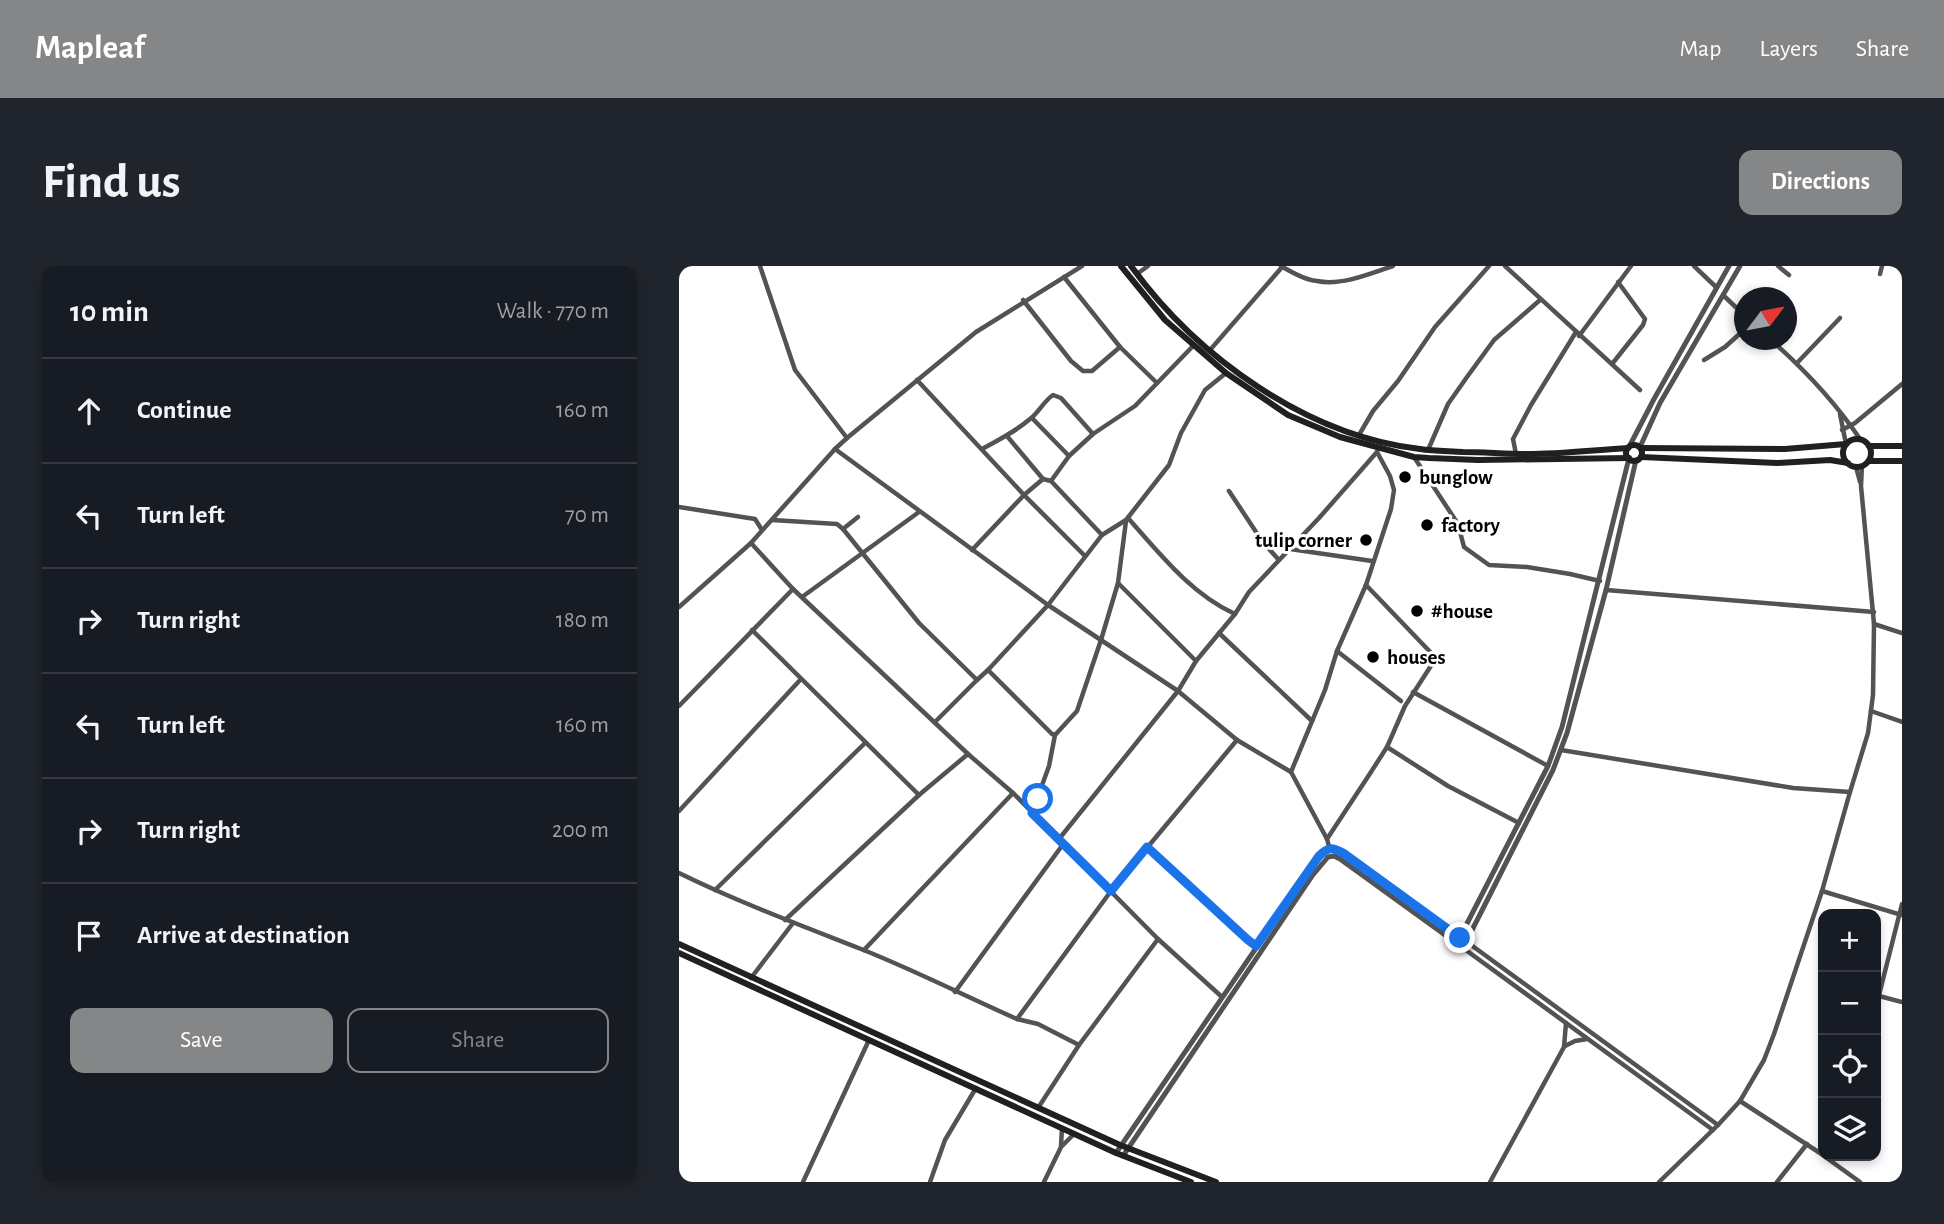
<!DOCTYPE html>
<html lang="en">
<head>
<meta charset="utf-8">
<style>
  :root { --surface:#171b24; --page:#20242c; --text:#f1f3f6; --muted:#9ea1a6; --line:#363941; --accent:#858687 }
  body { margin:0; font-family:"Alegreya Sans",sans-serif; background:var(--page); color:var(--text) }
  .controls { position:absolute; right:21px; bottom:21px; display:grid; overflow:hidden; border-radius:14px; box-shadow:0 4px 10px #0003 }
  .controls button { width:63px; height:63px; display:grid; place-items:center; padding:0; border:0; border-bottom:2px solid var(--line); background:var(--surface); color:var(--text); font:35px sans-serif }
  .compass { position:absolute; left:1055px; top:21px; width:63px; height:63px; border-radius:50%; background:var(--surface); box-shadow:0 4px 10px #0003; rotate:58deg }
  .stop { position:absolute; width:21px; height:21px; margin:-16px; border:5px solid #1a73e8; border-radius:50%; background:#fff }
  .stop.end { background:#1a73e8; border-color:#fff; box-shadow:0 2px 7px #0008 }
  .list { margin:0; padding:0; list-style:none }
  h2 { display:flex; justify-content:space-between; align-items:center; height:91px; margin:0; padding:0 28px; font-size:30px }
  h2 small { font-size:23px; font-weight:400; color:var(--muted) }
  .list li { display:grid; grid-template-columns:46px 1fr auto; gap:21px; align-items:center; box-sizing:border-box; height:105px; padding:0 28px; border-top:2px solid var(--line) }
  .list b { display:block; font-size:26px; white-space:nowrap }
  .list em { font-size:23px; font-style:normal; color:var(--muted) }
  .actions { display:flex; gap:14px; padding:21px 28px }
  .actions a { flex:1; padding:16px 0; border:2px solid var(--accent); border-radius:14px; text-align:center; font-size:24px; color:var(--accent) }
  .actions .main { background:var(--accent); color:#fff }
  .icon { flex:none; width:38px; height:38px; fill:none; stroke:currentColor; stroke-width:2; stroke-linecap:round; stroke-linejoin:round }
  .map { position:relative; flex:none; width:1223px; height:916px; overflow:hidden; border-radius:14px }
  header { display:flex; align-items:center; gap:42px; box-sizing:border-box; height:98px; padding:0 35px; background:var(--accent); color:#fff }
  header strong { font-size:33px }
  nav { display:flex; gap:38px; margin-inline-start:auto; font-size:24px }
  .intro { display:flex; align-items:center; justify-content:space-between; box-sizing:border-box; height:168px; padding:0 42px }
  h1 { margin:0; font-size:49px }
  .button { padding:18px 32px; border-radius:14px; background:var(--accent); color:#fff; font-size:24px; font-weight:700 }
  main { display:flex; gap:42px; padding:0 42px }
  aside { flex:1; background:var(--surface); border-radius:14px; box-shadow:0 4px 10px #0003 }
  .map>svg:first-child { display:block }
</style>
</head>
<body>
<header>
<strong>Mapleaf</strong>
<nav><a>Map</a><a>Layers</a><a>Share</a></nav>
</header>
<div class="intro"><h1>Find us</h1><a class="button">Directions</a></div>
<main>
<aside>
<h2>10 min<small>Walk · 770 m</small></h2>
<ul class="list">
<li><svg class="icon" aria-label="ahead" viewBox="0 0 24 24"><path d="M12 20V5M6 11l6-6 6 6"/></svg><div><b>Continue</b></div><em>160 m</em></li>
<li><svg class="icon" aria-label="left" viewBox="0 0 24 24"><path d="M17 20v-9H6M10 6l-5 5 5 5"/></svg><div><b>Turn left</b></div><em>70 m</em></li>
<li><svg class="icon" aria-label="right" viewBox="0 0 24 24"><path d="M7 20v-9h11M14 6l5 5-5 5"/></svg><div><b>Turn right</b></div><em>180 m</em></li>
<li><svg class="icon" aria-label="left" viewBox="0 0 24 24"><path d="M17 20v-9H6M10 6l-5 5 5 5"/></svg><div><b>Turn left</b></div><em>160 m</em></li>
<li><svg class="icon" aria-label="right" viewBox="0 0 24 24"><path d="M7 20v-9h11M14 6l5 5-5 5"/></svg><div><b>Turn right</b></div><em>200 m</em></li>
<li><svg class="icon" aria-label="arrive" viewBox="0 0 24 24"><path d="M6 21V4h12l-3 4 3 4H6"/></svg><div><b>Arrive at destination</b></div></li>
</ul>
<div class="actions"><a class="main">Save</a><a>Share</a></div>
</aside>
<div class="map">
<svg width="1223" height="916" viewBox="0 0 1223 916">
  <rect width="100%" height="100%" fill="#fff"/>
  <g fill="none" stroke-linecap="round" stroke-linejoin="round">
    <g stroke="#535353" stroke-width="4.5">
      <polyline points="81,0 116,104 168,172"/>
      <path d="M 602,0 C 612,6 626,14 638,15 C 662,20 691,8 714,0"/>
      <polyline points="826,0 961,124"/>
      <polyline points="1015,0 1037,21"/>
      <polyline points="1099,0 1110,9"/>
      <polyline points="458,8 469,0"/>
      <polyline points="1201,8 1203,0"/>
      <polyline points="385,11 441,81 478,117"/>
      <polyline points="1044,29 1066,50"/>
      <polyline points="344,34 392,95 404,105 413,105 441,81"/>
      <polyline points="900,70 952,0"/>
      <path d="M 1092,74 C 1126,104 1156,136 1181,173"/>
      <polyline points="531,84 604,0"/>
      <polyline points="1025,94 1046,81 1066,63"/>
      <polyline points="1118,97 1161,52"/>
      <polyline points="933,98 964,59 966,53 939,16"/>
      <polyline points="238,114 345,229 406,290"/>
      <polyline points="1161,148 1167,178"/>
      <polyline points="353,152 390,190"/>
      <polyline points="1163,164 1176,157 1223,118"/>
      <polyline points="680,169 694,145 719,115 756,61 810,0"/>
      <polyline points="328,170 364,213"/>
      <polyline points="156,183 369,339 499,425 558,474 612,506 648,573 651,584"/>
      <path d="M 303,183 C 320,174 337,165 351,153 C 360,146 365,135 374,129 L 382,132 L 414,168"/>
      <polyline points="749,184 769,138 788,111 815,74 861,34"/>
      <polyline points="837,188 834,173 852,139 897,66"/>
      <polyline points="735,191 779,258 785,281 810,299 848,301 891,308 921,315"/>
      <polyline points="1177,201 1181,216"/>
      <polyline points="372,215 423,269"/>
      <polyline points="550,225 583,275 599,293"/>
      <polyline points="0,241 76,253 83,264"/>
      <path d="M 449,252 C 480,287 512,328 556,348"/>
      <polyline points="93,254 158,258 164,263 179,251"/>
      <polyline points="164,263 240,357 298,414"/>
      <polyline points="72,277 114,323 289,488 334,527 479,673 543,731"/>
      <polyline points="611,283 693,295"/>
      <polyline points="293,284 345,229 364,213 372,215 390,190 414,168 456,140 514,80"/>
      <polyline points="439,317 517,395"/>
      <polyline points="927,324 1195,346"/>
      <polyline points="123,331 240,246"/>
      <polyline points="0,341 72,277 156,183 168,172 297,66 403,0"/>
      <polyline points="1195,358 1223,367"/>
      <polyline points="73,364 240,529"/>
      <polyline points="540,367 633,455"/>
      <polyline points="658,385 722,435"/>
      <polyline points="309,404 373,468 376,469"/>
      <polyline points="734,426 869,500"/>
      <polyline points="0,440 114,323"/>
      <polyline points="1192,445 1223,456"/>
      <polyline points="256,456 298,414 309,404 369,339 423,269 447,254 490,199 502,167 526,124 547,107"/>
      <polyline points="708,481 769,520 840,557"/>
      <polyline points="882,484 1114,522 1171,526"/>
      <polyline points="612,506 646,424 658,385 687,319 712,243 715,224 711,210 698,186"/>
      <polyline points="0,545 122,413"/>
      <polyline points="353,547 370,500 376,469 398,445 422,374 439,317 447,255"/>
      <polyline points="380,573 499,425 517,395 556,348 570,326 640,252 698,186"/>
      <polyline points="648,573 692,506 708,481 726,440 757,392 687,319"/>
      <polyline points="468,581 577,680"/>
      <path d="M 0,607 C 59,636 121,659 182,683 C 235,704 286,730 338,753 L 359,758 L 400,779"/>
      <polyline points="36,624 186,477"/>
      <polyline points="1143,625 1223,649"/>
      <polyline points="106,654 240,529 289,488"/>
      <polyline points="788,676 1039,859"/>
      <polyline points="784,682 1034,864"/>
      <polyline points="185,684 334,527"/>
      <polyline points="72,712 114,657"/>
      <polyline points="276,726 385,577"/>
      <polyline points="1200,730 1223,736"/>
      <polyline points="1197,741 1223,638"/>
      <polyline points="338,753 432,625 558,474"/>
      <polyline points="886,780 896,775 908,773"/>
      <polyline points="1061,835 1144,889"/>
      <polyline points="359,842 400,779 479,673"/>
      <polyline points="382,880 383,862"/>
      <polyline points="1145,890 1181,916"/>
      <polyline points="124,916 190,774"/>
      <polyline points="251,916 266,874 297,822"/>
      <polyline points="365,916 382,881 395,868"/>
      <polyline points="811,916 885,781 887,757"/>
      <polyline points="980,916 1039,859 1061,835 1085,794 1095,768 1143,625 1171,526 1189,467 1194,429 1195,358 1182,220 1183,200"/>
      <polyline points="1098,916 1128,878"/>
    </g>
    <g stroke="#535353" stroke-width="5">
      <polyline points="950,181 975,133 1050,0"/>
      <polyline points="961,181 981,137 1061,0"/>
      <polyline points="779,675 869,500 883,461 950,192"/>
      <path d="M 437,887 L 640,590 C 649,581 653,582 664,587 L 788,676"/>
      <polyline points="444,890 633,610 649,591 655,590 661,593 784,682 874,504 888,467 927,324 957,194"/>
    </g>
    <g stroke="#202020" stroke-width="6">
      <polyline points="442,0 486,54 547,107 609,149 661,171 735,191 750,192 799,194 950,192"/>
      <path d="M 452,0 C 518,91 628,170 741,183 C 755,185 770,185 784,186 C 805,186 826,188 848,188 C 881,188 915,184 949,182"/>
      <circle cx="1178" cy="187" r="14"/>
      <circle cx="955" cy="187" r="8"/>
      <polyline points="1190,180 1223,180"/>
      <polyline points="962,182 1106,183 1167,178"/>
      <polyline points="962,191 1098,197 1151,194 1169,197"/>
      <polyline points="1190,195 1223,195"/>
      <polyline points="0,678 441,879 537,916"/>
      <polyline points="0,687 437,887 512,916"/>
    </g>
  </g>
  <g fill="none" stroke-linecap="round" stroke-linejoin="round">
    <path stroke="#1a73e8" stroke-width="9" d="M 359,533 L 353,547 L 432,625 L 468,581 L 569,674 L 577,680 L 640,590 C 649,581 653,581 664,587 L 781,672"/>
  </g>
  <g fill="#000" stroke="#fff" stroke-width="2.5">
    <circle cx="726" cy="211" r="7"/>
    <circle cx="748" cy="259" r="7"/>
    <circle cx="687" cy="274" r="7"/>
    <circle cx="738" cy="345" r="7"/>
    <circle cx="694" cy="391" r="7"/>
  </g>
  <g text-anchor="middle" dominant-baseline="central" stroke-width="6" stroke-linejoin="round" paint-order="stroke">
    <g font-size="21" font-weight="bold" fill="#000" stroke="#fff" text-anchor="start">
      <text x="740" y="211">bunglow</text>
      <text x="762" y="259">factory</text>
      <text x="673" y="274" text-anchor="end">tulip corner</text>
      <text x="752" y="345">#house</text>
      <text x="708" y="391">houses</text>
    </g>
  </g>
</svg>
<div class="controls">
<button>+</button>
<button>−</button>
<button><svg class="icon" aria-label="locate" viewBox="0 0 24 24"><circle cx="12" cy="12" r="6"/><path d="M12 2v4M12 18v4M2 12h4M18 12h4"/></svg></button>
<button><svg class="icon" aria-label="layers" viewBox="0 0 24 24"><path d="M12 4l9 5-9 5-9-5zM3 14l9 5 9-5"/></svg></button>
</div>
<svg class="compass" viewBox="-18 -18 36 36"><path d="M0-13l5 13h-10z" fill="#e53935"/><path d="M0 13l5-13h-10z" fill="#9ea1a6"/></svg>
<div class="stop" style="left:359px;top:533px"></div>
<div class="stop end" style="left:781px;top:672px"></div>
</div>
</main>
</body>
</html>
